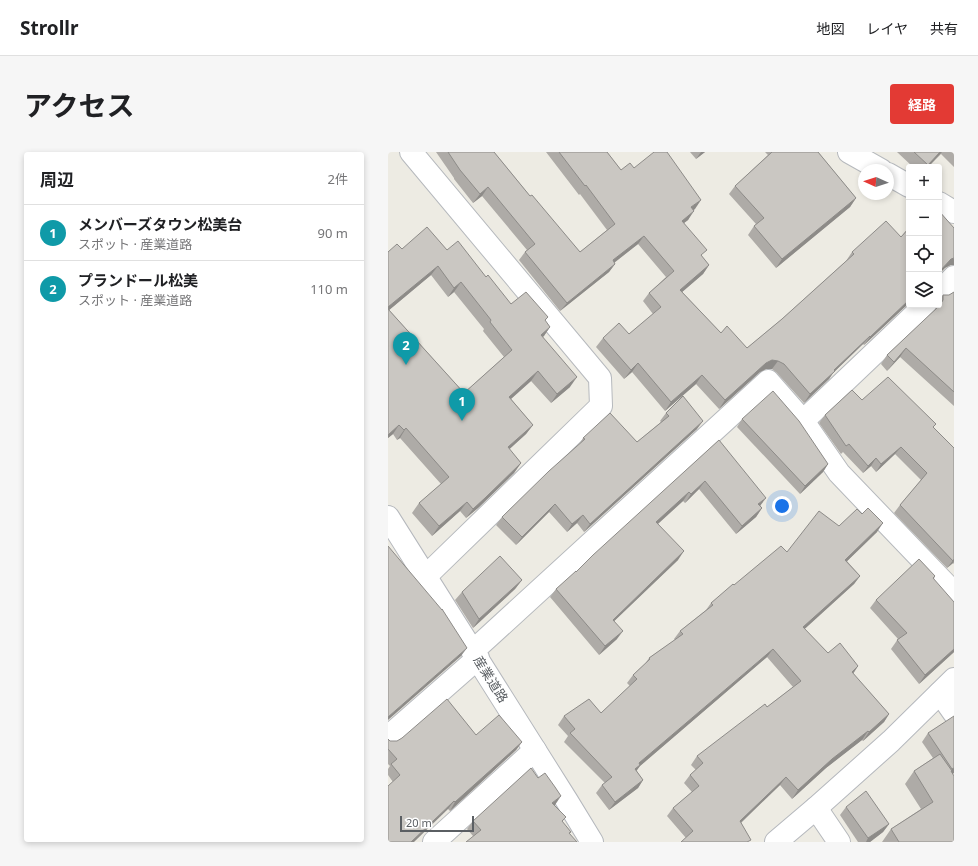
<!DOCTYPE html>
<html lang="ja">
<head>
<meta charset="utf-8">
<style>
  :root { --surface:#fff; --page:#f6f6f6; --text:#202124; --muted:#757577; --line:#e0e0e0; --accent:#e33a34 }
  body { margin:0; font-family:"Noto Sans","Noto Sans JP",sans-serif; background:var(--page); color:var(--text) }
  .controls { position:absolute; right:12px; top:12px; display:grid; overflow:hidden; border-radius:4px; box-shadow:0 2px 6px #0003 }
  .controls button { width:36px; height:36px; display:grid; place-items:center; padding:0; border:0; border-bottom:1px solid var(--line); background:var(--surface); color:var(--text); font:20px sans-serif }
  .compass { position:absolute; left:470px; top:12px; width:36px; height:36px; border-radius:50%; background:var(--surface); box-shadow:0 2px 6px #0003; rotate:273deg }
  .scale { position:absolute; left:12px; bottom:10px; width:74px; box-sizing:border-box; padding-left:4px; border:2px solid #5b5f63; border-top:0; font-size:11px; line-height:14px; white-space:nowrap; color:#5b5f63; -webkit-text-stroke:3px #fff; paint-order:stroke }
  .you { position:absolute; left:394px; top:354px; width:14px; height:14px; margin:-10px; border:3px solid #fff; border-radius:50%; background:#1a73e8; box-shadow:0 0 0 6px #1a73e833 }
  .badge { display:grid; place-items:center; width:26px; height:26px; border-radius:50%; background:var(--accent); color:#fff; font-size:13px; font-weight:700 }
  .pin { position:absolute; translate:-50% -33px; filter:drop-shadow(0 1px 2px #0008) }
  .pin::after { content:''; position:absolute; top:21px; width:14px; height:12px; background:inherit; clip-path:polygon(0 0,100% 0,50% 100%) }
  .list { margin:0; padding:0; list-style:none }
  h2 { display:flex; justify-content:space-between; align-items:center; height:52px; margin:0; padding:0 16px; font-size:17px }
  h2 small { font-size:13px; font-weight:400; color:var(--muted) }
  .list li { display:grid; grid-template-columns:26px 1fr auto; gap:12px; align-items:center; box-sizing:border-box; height:56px; padding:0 16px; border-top:1px solid var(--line) }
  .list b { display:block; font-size:15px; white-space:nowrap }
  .list p { margin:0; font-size:13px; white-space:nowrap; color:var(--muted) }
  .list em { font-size:13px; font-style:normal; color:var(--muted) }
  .icon { flex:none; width:22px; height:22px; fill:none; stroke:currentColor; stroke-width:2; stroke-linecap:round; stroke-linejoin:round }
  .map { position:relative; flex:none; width:566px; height:690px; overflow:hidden; border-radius:4px }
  header { display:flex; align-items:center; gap:24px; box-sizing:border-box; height:56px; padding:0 20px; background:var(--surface); border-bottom:1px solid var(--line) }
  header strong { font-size:19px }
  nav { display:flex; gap:22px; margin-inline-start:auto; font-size:14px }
  .intro { display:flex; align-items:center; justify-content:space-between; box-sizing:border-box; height:96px; padding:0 24px }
  h1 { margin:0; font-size:28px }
  .button { padding:10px 18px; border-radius:4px; background:var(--accent); color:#fff; font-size:14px; font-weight:700 }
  main { display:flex; gap:24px; padding:0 24px }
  aside { flex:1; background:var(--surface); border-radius:4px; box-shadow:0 2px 6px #0003 }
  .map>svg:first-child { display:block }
</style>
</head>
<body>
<header>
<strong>Strollr</strong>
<nav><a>地図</a><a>レイヤ</a><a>共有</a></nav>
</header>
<div class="intro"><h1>アクセス</h1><a class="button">経路</a></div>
<main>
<aside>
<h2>周辺<small>2件</small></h2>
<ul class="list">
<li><span class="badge" style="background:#0f9aa8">1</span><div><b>メンバーズタウン松美台</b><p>スポット · 産業道路</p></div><em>90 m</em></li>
<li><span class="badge" style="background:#0f9aa8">2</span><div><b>プランドール松美</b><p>スポット · 産業道路</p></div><em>110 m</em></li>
</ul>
</aside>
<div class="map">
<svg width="566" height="690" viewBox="0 0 566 690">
  <rect width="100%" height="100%" fill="#edebe3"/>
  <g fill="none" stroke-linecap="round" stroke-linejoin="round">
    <defs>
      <g id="street">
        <polyline points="23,0 212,226 213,254 38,424"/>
        <polyline points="461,0 493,18"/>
        <polyline points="500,22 521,34"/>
        <polyline points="551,51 566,60"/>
        <polyline points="551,140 566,125"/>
        <polyline points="415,269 537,153"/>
        <polyline points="85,499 380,229 415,269 451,321 566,441"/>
        <polyline points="552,541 566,561"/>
        <polyline points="0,585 90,506"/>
        <polyline points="428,656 451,690"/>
        <polyline points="46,690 147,598"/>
      </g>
      <g id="secondary">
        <polyline points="0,365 179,649 204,690"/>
        <polyline points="388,690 428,656 503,589 566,527"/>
      </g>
    </defs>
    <use href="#street" stroke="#b6b9bd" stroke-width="24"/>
    <use href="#secondary" stroke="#b5b8bd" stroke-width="24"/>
    <use href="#street" stroke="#fff" stroke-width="22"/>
    <use href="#secondary" stroke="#fff" stroke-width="22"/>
  </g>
  <g fill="#aeaba7" fill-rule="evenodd">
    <polygon points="48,0 106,0 142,44 192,100 219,78 192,42 191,43 158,0 219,0 233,18 246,16 307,57 305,58 300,68 296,71 314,105 321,113 315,122 294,140 333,181 359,196 394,167 458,109 464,100 513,85 521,76 521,151 476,193 475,192 445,221 441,227 416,251 389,221 384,217 378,217 372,220 331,257 308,232 277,259 244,220 236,227 208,195 215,186 241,182 265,162 255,149 261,141 278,125 250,92 226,111 227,112 221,120 172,159 131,108 137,100 139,98 94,44 85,51 66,27 66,26"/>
    <polygon points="302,0 317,0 308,7"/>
    <polygon points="377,0 430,0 468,46 462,55 388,116 360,83 366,74 368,72 341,42 347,34 380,3"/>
    <polygon points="509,0 566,0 566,15 553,2 540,15 525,15"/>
    <path d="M 14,97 L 59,98 L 98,125 L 123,152 L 160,165 L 157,169 L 162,175 L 155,185 L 182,235 L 163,251 L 143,229 L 123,247 L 145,273 L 138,282 L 121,297 L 133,311 L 126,321 L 90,356 L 78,366 L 72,359 L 44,384 L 24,361 L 31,351 L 53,332 L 12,286 L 9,288 L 5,282 L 0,286 L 0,100 ZM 43,123 L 60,145 L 66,140 L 96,177 L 95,179 L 116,205 L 76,241 L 1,158 Z"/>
    <polygon points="566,140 566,254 512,205 499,219 493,212 499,203 549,156 549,153 551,153 551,149 555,143 561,143"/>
    <polygon points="474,248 545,275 566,296 566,412 565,411 559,416 506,361 512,353 533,328 507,302 488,320 483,314 475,321 455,300 453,302 431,271 437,263"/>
    <polygon points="278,261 309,277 196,380 189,371 179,380 161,360 128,393 108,373 114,365 191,293 195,286 249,290 273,270 272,269"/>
    <polygon points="354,267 440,312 435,320 412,342 349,275"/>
    <polygon points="331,288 374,356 368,365 348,382 311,337 297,351 295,349 270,372 290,408 226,469 229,487 211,503 162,445 168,437 188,420"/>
    <polygon points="451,374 489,380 459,409 472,424 466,432 416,477 440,501 470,514 465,522 501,562 496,570 475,589 474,588 438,616 404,647 392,633 353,671 298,686 279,664 285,656 304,640 296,631 302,623 308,618 303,613 309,604 379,555 405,535 379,505 252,614 248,618 255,628 250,636 221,658 208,641 214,633 217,631 176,590 180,584 170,573 176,564 213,561 242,534 239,531 245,523 257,512 261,506 287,488 286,487 292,479 318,458 323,451 346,433 399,400"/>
    <polygon points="547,424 546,427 566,500 531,532 503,497 510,487 482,456 488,448"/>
    <polygon points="134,428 127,437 85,476 67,448 74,440"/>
    <polygon points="566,565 566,621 564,622 566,690 494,690 503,677 533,657 517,632 526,619 545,606 534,590 540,581"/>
    <polygon points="88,583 134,590 128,598 62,659 60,657 5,630 0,623 0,617 2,614 0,612 0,587 2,589 9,589"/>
    <polygon points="166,653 178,665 174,670 183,680 182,681 85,684 79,677 85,669"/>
    <polygon points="458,655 501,672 495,680 482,690 470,690 452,663"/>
  </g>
  <g fill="#8d8b88">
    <polygon points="313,0 317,0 308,7"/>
    <polygon points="552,0 554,0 540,15 538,15"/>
    <polygon points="100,35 94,44 85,51 92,42"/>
    <polygon points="468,46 462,55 388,116 394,107"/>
    <polygon points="313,48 307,57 297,64 303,55"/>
    <polygon points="306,59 300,68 288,77 294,69"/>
    <polygon points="256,84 250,92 218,117 225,108"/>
    <polygon points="566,106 566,113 563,113 557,116 551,122 551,120 563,107"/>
    <polygon points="227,112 221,120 172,159 179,151"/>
    <polygon points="321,113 315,122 286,147 292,138"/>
    <polygon points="50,114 43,123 0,159 0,155"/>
    <polygon points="73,130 66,140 60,145 66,136"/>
    <polygon points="521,148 521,151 476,193 482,185"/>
    <polygon points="162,175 156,184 146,192 153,183"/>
    <polygon points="482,184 475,192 445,221 441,227 416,251 422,242 446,218"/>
    <polygon points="518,196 512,205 499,219 506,210"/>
    <polygon points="384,208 390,209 384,217 378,217 372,220 331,257 337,248 378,211"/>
    <polygon points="250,211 244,220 236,227 243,218"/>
    <polygon points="150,219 143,229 114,255 121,245"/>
    <polygon points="314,223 308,232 277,259 283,250"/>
    <polygon points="189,225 182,235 163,251 169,242"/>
    <polygon points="315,269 309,277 196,380 202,372"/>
    <polygon points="11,273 5,282 0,286 0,283"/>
    <polygon points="145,273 138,282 113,305 120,295"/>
    <polygon points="18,276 12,286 9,288 16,278"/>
    <polygon points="513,295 507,302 488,320 493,312"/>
    <polygon points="488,306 483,314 475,321 480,314"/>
    <polygon points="133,311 126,321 90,356 78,366 85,357"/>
    <polygon points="440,312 435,320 412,342 417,334"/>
    <polygon points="317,329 311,337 297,351 303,342"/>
    <polygon points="301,340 295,349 263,378 268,370"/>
    <polygon points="378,346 372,354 370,352"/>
    <polygon points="79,350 72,359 44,384 51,374"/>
    <polygon points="167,352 161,360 128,393 134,385"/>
    <polygon points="374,356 368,365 348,382 354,374"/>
    <polygon points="195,363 189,371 179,380 184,372"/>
    <polygon points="495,371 489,380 452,416 457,408"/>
    <polygon points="296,399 290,408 219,476 225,468"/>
    <polygon points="566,407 566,409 565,411 559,416"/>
    <polygon points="472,424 466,432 409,484 415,475"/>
    <polygon points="134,428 127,437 85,476 91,467"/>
    <polygon points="235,479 229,487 211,503 217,494"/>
    <polygon points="79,496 73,504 0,568 0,565"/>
    <polygon points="385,497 379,505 252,614 247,621 241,625 251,611"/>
    <polygon points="566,497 566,500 531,532 537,523"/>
    <polygon points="470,514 464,523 464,520"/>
    <polygon points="501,562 496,570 475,589 481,580"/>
    <polygon points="480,579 474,588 438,616 404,647 410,638 444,607"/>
    <polygon points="134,590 128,598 62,659 67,650"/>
    <polygon points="566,616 566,621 558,626 564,617"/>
    <polygon points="398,625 392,633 346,677 352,669"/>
    <polygon points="255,628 250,636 221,658 227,650"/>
    <polygon points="173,644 167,653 158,659 164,651"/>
    <polygon points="66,649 60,657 26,690 23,690"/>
    <polygon points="501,672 495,680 482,690 478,690 480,686"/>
  </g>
  <g fill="#cac7c2" stroke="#8d8b88">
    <polygon points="60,0 106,0 142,44 144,43 192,100 227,72 198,33 197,34 171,0 219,0 233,18 242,11 246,16 266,0 279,0 313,48 303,55 306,59 294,69 319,98 313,103 321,113 292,138 333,181 339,174 359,196 394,167 466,102 464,100 498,69 513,85 521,76 521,148 482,185 482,184 446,218 447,219 422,242 396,212 390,209 384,208 378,211 337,248 314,223 283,250 250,211 243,218 215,186 231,171 241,182 273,155 261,141 286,119 256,84 225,108 227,112 179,151 137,100 147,92 100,35 92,42 72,18"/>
    <polygon points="384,0 430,0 468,46 394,107 366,74 376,66 347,34"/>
    <polygon points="526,0 552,0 540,13"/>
    <polygon points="551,59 566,76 566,106 563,107 551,120"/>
    <polygon points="39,75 59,98 70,89 98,125 100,123 123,152 138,140 160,165 157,168 162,175 153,183 189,225 169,242 150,219 121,245 145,273 120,295 133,311 97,346 85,357 79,350 51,374 31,351 61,325 18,276 16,278 11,273 0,283 0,157 76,241 124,198 102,170 103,168 73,130 66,136 50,114 0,155 0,100 9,92 14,97"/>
    <polygon points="566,140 566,240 518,196 506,210 499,203 552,153 555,148 555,143 561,143"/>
    <polygon points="500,225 548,272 545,275 566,296 566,407 565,409 512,353 539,321 513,295 493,312 488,306 480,314 461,292 458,294 437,263 464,238 474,248"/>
    <polygon points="385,239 411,269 440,312 417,334 354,267"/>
    <polygon points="295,244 315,269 202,372 195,363 184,372 167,352 134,385 114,365 161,319 197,287 195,286 222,261 249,290 281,264 278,261"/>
    <polygon points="331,288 378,346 370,352 374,356 354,374 317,329 303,342 301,340 268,370 296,399 225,468 235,479 217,494 168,437 188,419 188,420 205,403"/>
    <polygon points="480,356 495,371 457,408 472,424 415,475 440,501 452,491 470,514 464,520 501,562 481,580 480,579 444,607 410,638 398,625 352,669 363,688 359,690 293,690 305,679 285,656 311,634 302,623 315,611 309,604 377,552 379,555 413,529 385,497 251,611 252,613 247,617 255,628 227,650 214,633 224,625 182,581 187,577 176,564 201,547 213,561 249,527 245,523 262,507 261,506 295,482 292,479 325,453 323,451 345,432 346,433 393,394 399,400 431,359 451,374 469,357 474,362"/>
    <polygon points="0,394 54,458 54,457 79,496 0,565"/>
    <polygon points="112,404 134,428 91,467 74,440"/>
    <polygon points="531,407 547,424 545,426 566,450 566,497 537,523 509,488 519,481 488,448"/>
    <polygon points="59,547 88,583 111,563 134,590 67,650 66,649 23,690 0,690 0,634 12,623 3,612 9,607 0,597 0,587 2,589 9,589 14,586"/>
    <polygon points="566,564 566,616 564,617 540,581"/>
    <polygon points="552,602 564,619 563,619 566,624 566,690 511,690 503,677 545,650 526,619"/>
    <polygon points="143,616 150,626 157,621 167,635 173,644 164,651 178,665 174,669 183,680 181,681 189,690 78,690 93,678 85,669"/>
    <polygon points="478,639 501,672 480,686 458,655"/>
  </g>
  <g text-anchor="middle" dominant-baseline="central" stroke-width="3" stroke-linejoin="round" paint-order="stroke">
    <g font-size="13" fill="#5b5f63" stroke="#fff">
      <text transform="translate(103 527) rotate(58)">産業道路</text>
    </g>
  </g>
</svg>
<div class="controls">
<button>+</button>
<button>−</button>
<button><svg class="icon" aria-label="locate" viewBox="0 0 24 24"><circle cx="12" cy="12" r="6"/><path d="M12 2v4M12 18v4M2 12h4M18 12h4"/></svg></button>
<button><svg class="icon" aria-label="layers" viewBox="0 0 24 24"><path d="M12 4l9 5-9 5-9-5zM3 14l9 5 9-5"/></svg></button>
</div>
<svg class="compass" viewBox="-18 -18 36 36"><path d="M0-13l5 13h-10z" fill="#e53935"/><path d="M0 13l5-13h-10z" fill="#757577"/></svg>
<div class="scale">20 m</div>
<div class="you"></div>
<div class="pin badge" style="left:74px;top:269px;background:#0f9aa8">1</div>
<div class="pin badge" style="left:18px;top:213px;background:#0f9aa8">2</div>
</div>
</main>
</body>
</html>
